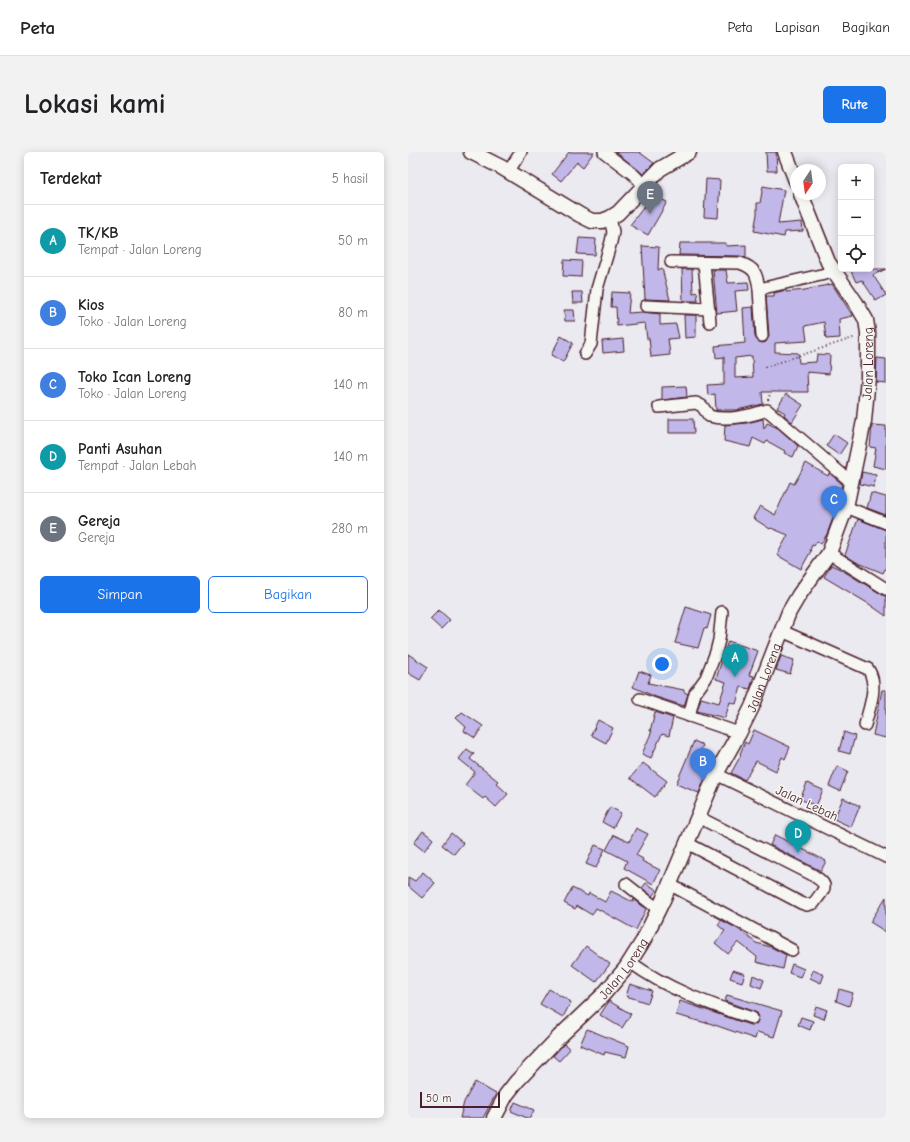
<!DOCTYPE html>
<html lang="id">
<head>
<meta charset="utf-8">
<style>
  :root { --surface:#fff; --page:#f2f2f2; --text:#202124; --muted:#757577; --line:#e0e0e0; --accent:#1a73e8 }
  body { margin:0; font-family:"Comic Neue",sans-serif; background:var(--page); color:var(--text) }
  .controls { position:absolute; right:12px; top:12px; display:grid; overflow:hidden; border-radius:6px; box-shadow:0 2px 10px #0003 }
  .controls button { width:36px; height:36px; display:grid; place-items:center; padding:0; border:0; border-bottom:1px solid var(--line); background:var(--surface); color:var(--text); font:20px sans-serif }
  .compass { position:absolute; left:382px; top:12px; width:36px; height:36px; border-radius:50%; background:var(--surface); box-shadow:0 2px 10px #0003; rotate:193deg }
  .scale { position:absolute; left:12px; bottom:10px; width:80px; box-sizing:border-box; padding-left:4px; border:2px solid #4a1f2b; border-top:0; font-size:11px; line-height:14px; white-space:nowrap; color:#4a1f2b; -webkit-text-stroke:3px #f6f6f2; paint-order:stroke }
  .you { position:absolute; left:254px; top:512px; width:14px; height:14px; margin:-10px; border:3px solid #fff; border-radius:50%; background:#1a73e8; box-shadow:0 0 0 6px #1a73e833 }
  .badge { display:grid; place-items:center; width:26px; height:26px; border-radius:50%; background:var(--accent); color:#fff; font-size:13px; font-weight:700 }
  .pin { position:absolute; translate:-50% -33px; filter:drop-shadow(0 1px 2px #0008) }
  .pin::after { content:''; position:absolute; top:21px; width:14px; height:12px; background:inherit; clip-path:polygon(0 0,100% 0,50% 100%) }
  .list { margin:0; padding:0; list-style:none }
  h2 { display:flex; justify-content:space-between; align-items:center; height:52px; margin:0; padding:0 16px; font-size:17px }
  h2 small { font-size:13px; font-weight:400; color:var(--muted) }
  .list li { display:grid; grid-template-columns:26px 1fr auto; gap:12px; align-items:center; box-sizing:border-box; height:72px; padding:0 16px; border-top:1px solid var(--line) }
  .list b { display:block; font-size:15px; white-space:nowrap }
  .list p { margin:0; font-size:13px; white-space:nowrap; color:var(--muted) }
  .list em { font-size:13px; font-style:normal; color:var(--muted) }
  .actions { display:flex; gap:8px; padding:12px 16px }
  .actions a { flex:1; padding:9px 0; border:1px solid var(--accent); border-radius:6px; text-align:center; font-size:14px; color:var(--accent) }
  .actions .main { background:var(--accent); color:#fff }
  .icon { flex:none; width:22px; height:22px; fill:none; stroke:currentColor; stroke-width:2; stroke-linecap:round; stroke-linejoin:round }
  .map { position:relative; flex:none; width:478px; height:966px; overflow:hidden; border-radius:6px }
  header { display:flex; align-items:center; gap:24px; box-sizing:border-box; height:56px; padding:0 20px; background:var(--surface); border-bottom:1px solid var(--line) }
  header strong { font-size:19px }
  nav { display:flex; gap:22px; margin-inline-start:auto; font-size:14px }
  .intro { display:flex; align-items:center; justify-content:space-between; box-sizing:border-box; height:96px; padding:0 24px }
  h1 { margin:0; font-size:28px }
  .button { padding:10px 18px; border-radius:6px; background:var(--accent); color:#fff; font-size:14px; font-weight:700 }
  main { display:flex; gap:24px; padding:0 24px }
  aside { flex:1; background:var(--surface); border-radius:6px; box-shadow:0 2px 10px #0003 }
  .map>svg:first-child { display:block }
</style>
</head>
<body>
<header>
<strong>Peta</strong>
<nav><a>Peta</a><a>Lapisan</a><a>Bagikan</a></nav>
</header>
<div class="intro"><h1>Lokasi kami</h1><a class="button">Rute</a></div>
<main>
<aside>
<h2>Terdekat<small>5 hasil</small></h2>
<ul class="list">
<li><span class="badge" style="background:#0f9aa8">A</span><div><b>TK/KB</b><p>Tempat · Jalan Loreng</p></div><em>50 m</em></li>
<li><span class="badge" style="background:#3f7fe0">B</span><div><b>Kios</b><p>Toko · Jalan Loreng</p></div><em>80 m</em></li>
<li><span class="badge" style="background:#3f7fe0">C</span><div><b>Toko Ican Loreng</b><p>Toko · Jalan Loreng</p></div><em>140 m</em></li>
<li><span class="badge" style="background:#0f9aa8">D</span><div><b>Panti Asuhan</b><p>Tempat · Jalan Lebah</p></div><em>140 m</em></li>
<li><span class="badge" style="background:#6b7280">E</span><div><b>Gereja</b><p>Gereja</p></div><em>280 m</em></li>
</ul>
<div class="actions"><a class="main">Simpan</a><a>Bagikan</a></div>
</aside>
<div class="map">
<svg width="478" height="966" viewBox="0 0 478 966">
  <rect width="100%" height="100%" fill="#ebeaf0"/>
  <filter id="ink" filterUnits="userSpaceOnUse"><feTurbulence type="fractalNoise" baseFrequency=".025" numOctaves="2"/><feDisplacementMap in="SourceGraphic" scale="8" xChannelSelector="R" yChannelSelector="G"/><feConvolveMatrix kernelMatrix="1 2 1 2 8 2 1 2 1" color-interpolation-filters="sRGB"/></filter>
  <g filter="url(#ink)">
    <g fill="#c1b8e9" stroke="#4a1f2b" fill-rule="evenodd">
      <polygon points="161,0 186,0 175,15 169,10 153,29 144,22"/>
      <polygon points="208,0 231,0 246,11 235,22"/>
      <polygon points="358,0 368,0 369,19 359,19"/>
      <polygon points="298,27 312,28 310,66 296,65"/>
      <polygon points="355,34 376,38 370,72 394,70 395,79 377,80 376,85 346,79 349,62 349,51 352,51"/>
      <polygon points="245,43 259,50 240,83 222,73"/>
      <polygon points="171,86 188,87 187,103 169,102"/>
      <polygon points="272,91 318,91 318,94 338,93 338,106 332,104 271,103"/>
      <polygon points="234,94 251,95 250,118 254,116 262,148 237,147"/>
      <polygon points="156,108 174,109 173,125 155,124"/>
      <polygon points="274,117 284,117 285,141 289,140 290,149 275,149"/>
      <polygon points="442,117 478,117 465,123 478,143 468,149 454,128 448,130"/>
      <polygon points="305,118 318,118 320,131 340,130 341,138 327,139 329,159 309,161"/>
      <path d="M 424,132 L 445,164 L 431,167 L 432,186 L 418,187 L 416,170 L 397,174 L 399,189 L 367,191 L 367,200 L 390,201 L 391,211 L 408,210 L 409,202 L 422,203 L 421,222 L 399,220 L 400,240 L 354,240 L 355,252 L 329,258 L 308,258 L 307,242 L 300,243 L 299,233 L 316,232 L 316,205 L 308,206 L 307,194 L 337,191 L 335,156 L 345,155 L 347,185 L 351,190 L 355,191 L 358,190 L 361,184 L 358,144 L 366,144 L 366,141 L 378,138 L 378,140 L 397,138 ZM 344,204 L 345,225 L 327,226 L 327,206 Z"/>
      <polygon points="164,140 174,140 175,151 165,151"/>
      <polygon points="204,140 222,141 220,161 235,160 252,162 252,173 268,172 271,186 260,187 262,203 243,205 241,186 239,187 237,171 209,174 208,155 203,155"/>
      <polygon points="156,158 166,158 167,169 157,169"/>
      <polygon points="276,163 288,163 288,185 277,186"/>
      <polygon points="153,184 165,191 155,210 143,203"/>
      <polygon points="215,187 216,199 195,201 194,189"/>
      <polygon points="469,206 478,207 478,231 468,230"/>
      <polygon points="278,234 279,245 254,248 254,235"/>
      <polygon points="378,242 395,253 384,270 376,263 377,261 369,256"/>
      <polygon points="261,267 285,267 286,281 261,281"/>
      <polygon points="355,267 356,277 359,271 370,276 390,294 385,305 376,301 377,299 359,289 357,292 345,286 342,295 316,289 317,273 339,271"/>
      <polygon points="464,273 478,274 478,317 465,314 468,296 462,295"/>
      <polygon points="426,282 439,291 431,303 418,294"/>
      <polygon points="398,311 420,324 421,321 434,332 427,350 430,353 419,382 413,392 409,389 406,394 404,393 402,398 403,399 393,417 369,403 380,383 363,376 362,377 345,366 352,354 367,363 382,330 386,332"/>
      <polygon points="454,320 468,323 466,335 452,332"/>
      <polygon points="463,341 478,345 478,363 459,356"/>
      <polygon points="450,367 478,378 478,415 475,421 448,410 437,403"/>
      <polygon points="423,413 432,417 478,445 478,464 461,452 416,425"/>
      <polygon points="278,455 303,463 299,477 296,476 290,496 267,491"/>
      <polygon points="31,458 42,468 33,477 22,467"/>
      <polygon points="320,489 350,499 341,523 346,524 342,537 333,535 328,552 322,550 317,566 289,559 293,546 311,551 318,530 308,527"/>
      <polygon points="0,502 20,515 12,528 0,521"/>
      <polygon points="373,504 386,508 382,522 368,518"/>
      <polygon points="231,519 243,523 240,531 276,538 276,540 280,542 276,554 248,545 225,535"/>
      <polygon points="474,538 478,538 478,586 465,583"/>
      <polygon points="54,560 75,574 67,586 56,579 58,575 48,566"/>
      <polygon points="247,560 265,566 261,584 254,582 243,606 234,602 244,579 242,579"/>
      <polygon points="190,568 205,576 198,591 183,583"/>
      <polygon points="346,578 382,595 377,607 374,605 368,619 348,609 337,628 323,621 333,603 332,602 337,590 340,592"/>
      <polygon points="436,580 447,584 442,602 431,599"/>
      <polygon points="286,589 295,593 286,613 300,619 291,641 268,632"/>
      <polygon points="59,597 66,602 62,607 90,629 88,631 100,642 88,655 77,645 75,647 57,633 67,620 51,607"/>
      <polygon points="235,611 259,629 247,645 222,626"/>
      <polygon points="429,614 440,619 432,639 421,634"/>
      <polygon points="399,631 415,638 408,654 392,647"/>
      <polygon points="435,646 452,654 443,675 426,667"/>
      <polygon points="202,655 213,661 205,676 194,670"/>
      <polygon points="228,676 240,682 228,703 235,707 234,709 252,718 245,732 216,716 219,709 198,698 206,683 221,690"/>
      <polygon points="15,679 25,687 16,699 6,691"/>
      <polygon points="43,681 55,691 46,702 34,693"/>
      <polygon points="367,683 418,709 413,719 362,693"/>
      <polygon points="187,693 197,697 188,716 178,712"/>
      <polygon points="15,720 27,731 14,746 0,734 0,725 7,729"/>
      <polygon points="238,731 249,738 244,744 234,736"/>
      <polygon points="164,736 180,744 181,741 197,750 203,739 225,750 226,747 238,757 228,778 188,756 184,763 169,754 167,757 156,751"/>
      <polygon points="478,745 478,780 462,770"/>
      <polygon points="313,768 330,777 348,791 363,795 378,803 375,817 348,810 349,805 330,790 320,802 307,791 317,779 310,773"/>
      <polygon points="178,794 202,812 188,830 164,813"/>
      <polygon points="384,812 396,817 392,825 381,821"/>
      <polygon points="325,818 337,822 334,830 322,826"/>
      <polygon points="405,818 416,823 413,831 402,826"/>
      <polygon points="345,823 356,828 353,836 343,832"/>
      <polygon points="222,832 244,839 240,851 218,844"/>
      <polygon points="141,837 163,850 155,865 132,852"/>
      <polygon points="431,837 445,841 441,854 428,849"/>
      <polygon points="319,843 374,859 366,885 349,880 347,887 298,870 298,871 268,863 272,849 342,873 346,873 349,871 351,865 349,861 317,849"/>
      <polygon points="201,849 223,862 214,876 192,863"/>
      <polygon points="408,854 419,858 416,867 405,863"/>
      <polygon points="393,865 405,869 402,878 390,873"/>
      <polygon points="179,877 221,894 218,905 197,900 196,903 172,893"/>
      <polygon points="156,892 162,897 151,909 145,904"/>
      <polygon points="67,930 88,942 75,966 52,966 56,950"/>
      <polygon points="107,950 126,958 122,966 119,966 103,959"/>
    </g>
    <g fill="none" stroke-linecap="round" stroke-linejoin="round">
      <defs>
        <g id="minor">
          <polyline points="196,0 225,22 237,34"/>
          <polyline points="100,20 113,0"/>
          <path d="M 263,110 L 332,111 C 347,116 349,122 351,137"/>
          <polyline points="296,111 302,170"/>
          <polyline points="238,154 301,157"/>
          <polyline points="354,184 351,137 426,120"/>
          <polyline points="177,202 183,192 189,137 203,90 205,80 202,66"/>
          <path d="M 251,255 L 288,251 L 294,254 L 301,264 C 318,269 343,264 359,258 L 443,330"/>
          <polyline points="438,355 478,371"/>
          <polyline points="421,401 478,437"/>
          <path d="M 374,479 L 460,517 C 471,533 461,556 457,573"/>
          <polyline points="232,547 331,581"/>
          <polyline points="281,564 287,541 298,526 308,500 311,488 314,460"/>
          <polyline points="308,622 478,705"/>
          <path d="M 279,691 L 393,751 L 399,753 L 406,751 C 418,734 422,734 403,722 L 290,665"/>
          <polyline points="218,732 250,757"/>
          <polyline points="261,732 384,798"/>
          <path d="M 222,810 C 259,837 300,852 344,866"/>
        </g>
        <g id="tertiary">
          <polyline points="63,0 93,15 172,63 184,69 194,69 202,66 210,61 252,17 281,0"/>
          <polyline points="377,0 388,29"/>
          <path id="s1" d="M 86,966 L 98,943 L 109,929 L 151,885 L 194,844 L 218,816 L 235,789 L 255,748 L 308,622 L 331,581 L 344,555 L 381,460 L 391,443 L 421,401 L 438,355 L 456,269 L 460,225 L 460,181 L 458,168 L 448,151 L 420,110 L 393,42"/>
        </g>
      </defs>
      <use href="#minor" stroke="#4a1f2b" stroke-width="14"/>
      <use href="#tertiary" stroke="#4a1f2b" stroke-width="17"/>
      <g stroke="#4a1f2b" stroke-width="2" stroke-dasharray="1 3" stroke-linecap="butt">
        <polyline points="357,215 448,185"/>
        <polyline points="360,248 362,242"/>
      </g>
      <use href="#minor" stroke="#f6f6f2" stroke-width="11"/>
      <use href="#tertiary" stroke="#f6f6f2" stroke-width="14"/>
    </g>
  </g>
  <g text-anchor="middle" dominant-baseline="central" stroke-width="3" stroke-linejoin="round" paint-order="stroke">
    <g font-size="13" fill="#4a1f2b" stroke="#f6f6f2">
      <text stroke="none"><textPath href="#s1" startOffset="859">Jalan Loreng</textPath></text>
      <text stroke="none"><textPath href="#s1" startOffset="523">Jalan Loreng</textPath></text>
      <text transform="translate(399 651) rotate(25)">Jalan Lebah</text>
      <text stroke="none"><textPath href="#s1" startOffset="199">Jalan Loreng</textPath></text>
    </g>
  </g>
</svg>
<div class="controls">
<button>+</button>
<button>−</button>
<button><svg class="icon" aria-label="locate" viewBox="0 0 24 24"><circle cx="12" cy="12" r="6"/><path d="M12 2v4M12 18v4M2 12h4M18 12h4"/></svg></button>
</div>
<svg class="compass" viewBox="-18 -18 36 36"><path d="M0-13l5 13h-10z" fill="#e53935"/><path d="M0 13l5-13h-10z" fill="#757577"/></svg>
<div class="scale">50 m</div>
<div class="you"></div>
<div class="pin badge" style="left:327px;top:525px;background:#0f9aa8">A</div>
<div class="pin badge" style="left:295px;top:629px;background:#3f7fe0">B</div>
<div class="pin badge" style="left:426px;top:367px;background:#3f7fe0">C</div>
<div class="pin badge" style="left:390px;top:701px;background:#0f9aa8">D</div>
<div class="pin badge" style="left:242px;top:62px;background:#6b7280">E</div>
</div>
</main>
</body>
</html>
